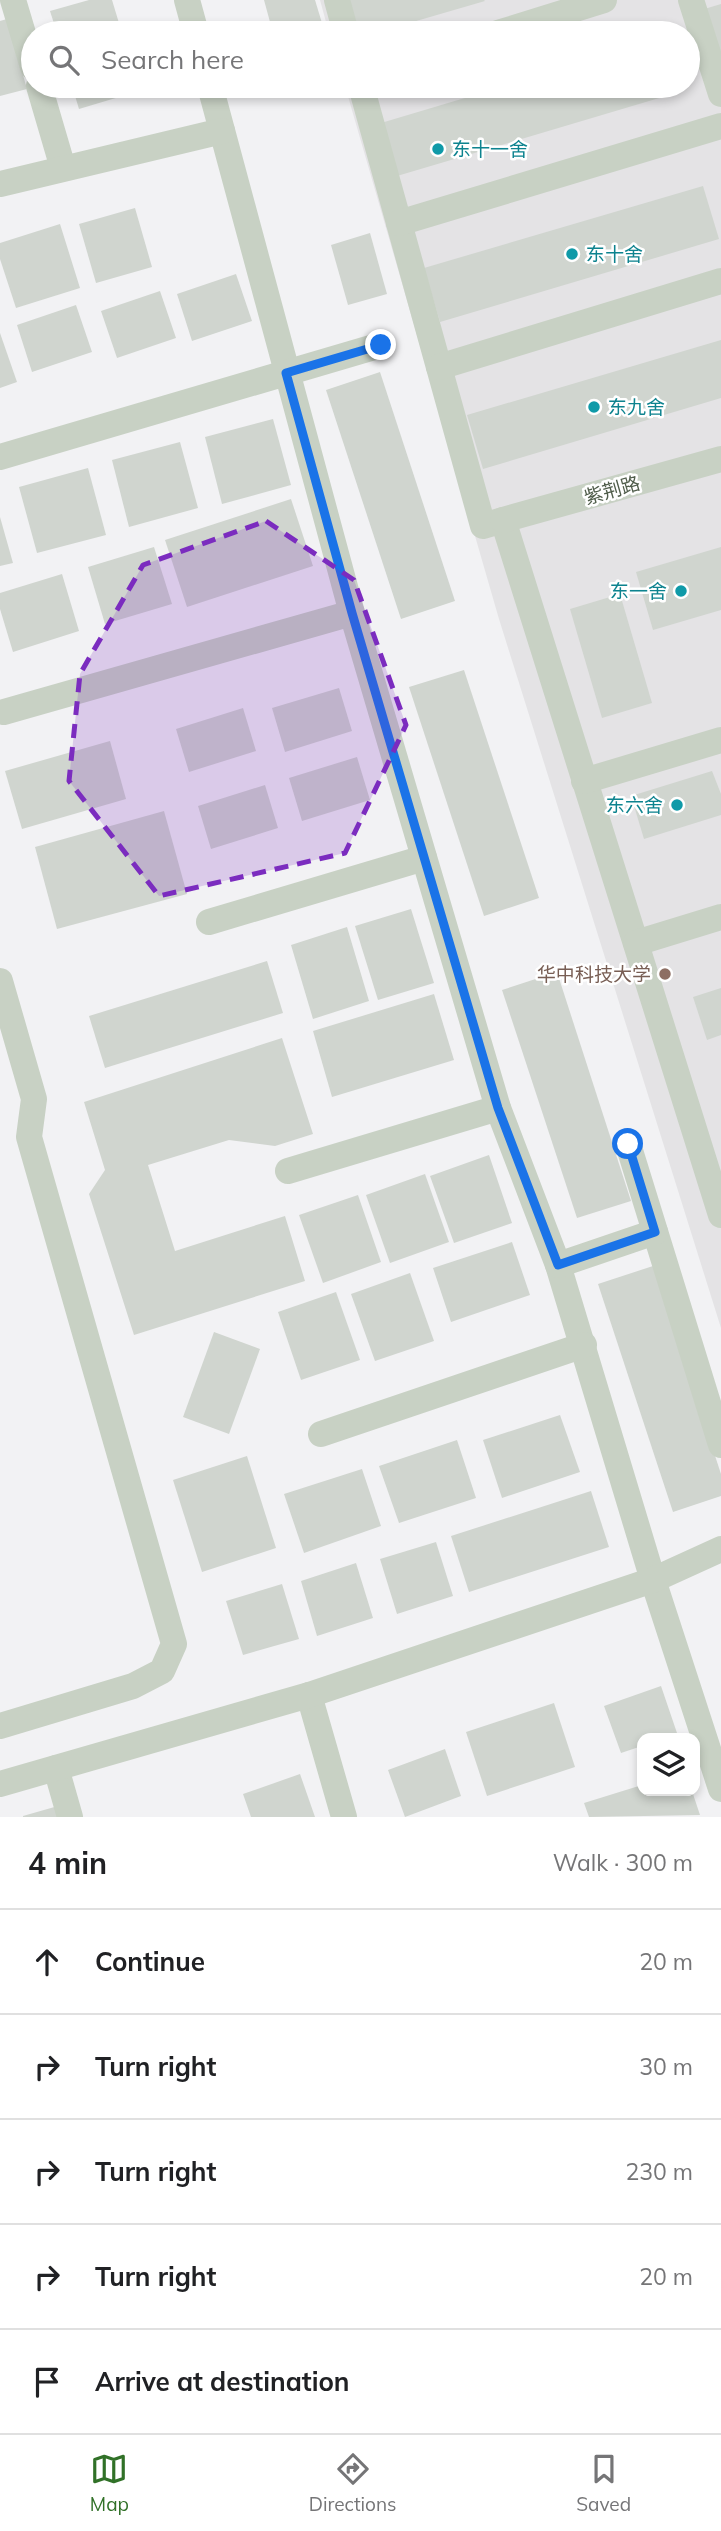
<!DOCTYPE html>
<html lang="en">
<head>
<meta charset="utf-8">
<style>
  :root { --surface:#fff; --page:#f6f6f6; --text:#202124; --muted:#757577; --line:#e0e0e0; --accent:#317128 }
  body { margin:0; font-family:Mulish,"Noto Sans SC",sans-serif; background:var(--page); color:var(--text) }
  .controls { position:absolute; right:21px; bottom:21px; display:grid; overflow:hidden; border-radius:14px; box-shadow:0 4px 10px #0003 }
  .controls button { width:63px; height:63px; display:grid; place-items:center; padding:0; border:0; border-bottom:2px solid var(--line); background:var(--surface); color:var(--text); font:35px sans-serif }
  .stop { position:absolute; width:21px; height:21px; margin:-16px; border:5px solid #1a73e8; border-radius:50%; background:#fff }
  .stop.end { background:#1a73e8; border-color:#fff; box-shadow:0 2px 7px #0008 }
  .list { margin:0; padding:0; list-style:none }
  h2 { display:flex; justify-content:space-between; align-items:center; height:91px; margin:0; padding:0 28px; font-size:30px }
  h2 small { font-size:23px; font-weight:400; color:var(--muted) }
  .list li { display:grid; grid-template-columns:46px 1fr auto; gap:21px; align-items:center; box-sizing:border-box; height:105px; padding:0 28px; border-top:2px solid var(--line) }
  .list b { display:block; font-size:26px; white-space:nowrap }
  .list em { font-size:23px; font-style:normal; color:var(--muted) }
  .icon { flex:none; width:38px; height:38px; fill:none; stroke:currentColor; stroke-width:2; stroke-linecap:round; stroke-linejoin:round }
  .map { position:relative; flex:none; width:721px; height:1817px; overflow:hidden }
  .search { position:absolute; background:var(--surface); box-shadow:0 4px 10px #0003; left:21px; right:21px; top:21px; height:77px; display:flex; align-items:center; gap:18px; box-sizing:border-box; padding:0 24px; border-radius:38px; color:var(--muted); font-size:26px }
  .sheet { height:616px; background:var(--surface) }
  nav { display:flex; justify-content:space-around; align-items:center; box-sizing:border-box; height:98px; border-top:2px solid var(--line); background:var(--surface); font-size:19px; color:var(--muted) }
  nav a { display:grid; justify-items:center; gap:4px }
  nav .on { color:var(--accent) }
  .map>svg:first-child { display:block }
</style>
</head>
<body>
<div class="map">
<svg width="721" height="1817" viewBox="0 0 721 1817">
  <rect width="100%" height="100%" fill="#f2f2f4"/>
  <polygon fill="#e4e3e5" points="320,0 721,0 721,1328 499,619 345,86 688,86 688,33 329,33"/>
  <g fill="#d0d5cf">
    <polygon points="89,0 112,0 122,33 57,33 50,11"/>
    <polygon points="264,0 315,0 325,33 273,33"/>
    <polygon points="345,0 484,0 485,1 375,33 355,33"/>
    <polygon points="721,4 721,72 701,10"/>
    <polygon points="7,19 27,89 0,96 0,21"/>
    <polygon points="72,86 137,86 139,91 79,109"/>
    <polygon points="505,86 674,86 676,93 397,176 381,123"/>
    <polygon points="703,186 719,239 440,322 424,268"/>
    <polygon points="135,208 152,267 96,283 79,224"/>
    <polygon points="60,224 80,288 16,308 0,259 0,243"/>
    <polygon points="370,233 387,294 348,305 331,245"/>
    <polygon points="236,274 252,321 192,341 177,294"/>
    <polygon points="160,291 176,338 117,358 101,311"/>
    <polygon points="76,305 92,352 32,372 17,325"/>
    <polygon points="0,333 17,382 0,388"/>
    <polygon points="721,340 721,398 483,469 467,415"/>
    <polygon points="380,372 455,601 401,619 326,390"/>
    <polygon points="273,419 291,485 222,504 205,437"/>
    <polygon points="180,442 198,508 129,527 112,460"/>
    <polygon points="88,468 106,535 37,553 19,487"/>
    <polygon points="291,499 313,566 187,607 165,540"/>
    <polygon points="0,517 13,563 0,566"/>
    <polygon points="154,547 172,604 105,624 88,567"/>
    <polygon points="721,547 721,610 653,630 636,572"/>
    <polygon points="62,574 79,631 13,652 0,609 0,593"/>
    <polygon points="620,594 652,703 602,718 570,609"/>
    <polygon points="464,670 539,898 484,916 409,687"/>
    <polygon points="339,688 352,731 285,752 272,708"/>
    <polygon points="243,708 256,751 189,772 176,729"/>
    <polygon points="110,741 126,799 22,829 5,771"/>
    <polygon points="357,757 370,800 302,821 289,778"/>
    <polygon points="712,771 721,794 721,815 644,839 631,796"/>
    <polygon points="265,785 278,828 211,849 198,806"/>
    <polygon points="164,811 187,894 57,929 35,847"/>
    <polygon points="411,909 434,983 378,1000 355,926"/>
    <polygon points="347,927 369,1001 313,1019 291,945"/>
    <polygon points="267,961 283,1013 105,1068 89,1016"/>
    <polygon points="557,972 631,1201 577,1218 502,990"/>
    <polygon points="721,988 721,1035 707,1040 693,997"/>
    <polygon points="434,994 454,1060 332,1097 313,1031"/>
    <polygon points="282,1038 313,1134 275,1146 229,1140 148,1165 175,1251 285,1216 305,1281 134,1335 89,1194 105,1170 84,1102"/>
    <polygon points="489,1155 512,1223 454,1243 430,1176"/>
    <polygon points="425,1174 449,1242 390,1263 366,1195"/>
    <polygon points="358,1195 381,1262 323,1283 299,1215"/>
    <polygon points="512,1242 530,1295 451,1322 433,1268"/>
    <polygon points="653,1266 721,1474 721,1496 673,1512 598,1284"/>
    <polygon points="410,1273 434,1341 375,1361 351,1294"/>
    <polygon points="336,1292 360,1360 301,1380 278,1312"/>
    <polygon points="214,1332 260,1349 229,1434 183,1417"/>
    <polygon points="560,1415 580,1472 502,1498 483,1440"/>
    <polygon points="457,1440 476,1498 399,1523 379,1466"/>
    <polygon points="247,1456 276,1548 202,1572 173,1480"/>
    <polygon points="362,1469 381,1526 304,1553 284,1494"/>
    <polygon points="591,1491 609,1547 469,1592 451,1536"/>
    <polygon points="436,1542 453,1596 397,1614 380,1559"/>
    <polygon points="356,1563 373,1618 317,1636 301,1581"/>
    <polygon points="282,1584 299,1639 243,1655 226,1601"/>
    <polygon points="661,1686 677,1733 663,1738 642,1738 642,1746 621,1753 604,1706"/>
    <polygon points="554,1703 575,1767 487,1796 466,1732"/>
    <polygon points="445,1749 461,1796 405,1817 388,1770"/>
    <polygon points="300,1774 315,1817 251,1817 243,1794"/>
    <polygon points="642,1785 642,1791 692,1791 700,1815 589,1817 584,1803"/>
    <polygon points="58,1806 61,1817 23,1817 23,1816"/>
  </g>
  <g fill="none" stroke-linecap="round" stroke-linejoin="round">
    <g stroke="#c8d1c4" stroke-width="26">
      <polyline points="13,0 33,67"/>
      <polyline points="187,0 196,33"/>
      <polyline points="337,0 346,33"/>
      <polyline points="691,0 721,94"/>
      <polyline points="498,33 604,0"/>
      <polyline points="39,86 63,168"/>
      <polyline points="210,86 352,613 498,1108 558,1265 653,1580 721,1789"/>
      <polyline points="361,86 483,526 503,520 721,1215"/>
      <polyline points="0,184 222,131"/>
      <polyline points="399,223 721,126"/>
      <polyline points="439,367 721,281"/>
      <polyline points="0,457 381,345"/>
      <polyline points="503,520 721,459"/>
      <polyline points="4,712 352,613"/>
      <polyline points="584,781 721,740"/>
      <polyline points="209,922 424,858"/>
      <polyline points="636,943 721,917"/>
      <polyline points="0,981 34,1099 29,1137 174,1644 162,1671 133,1686 0,1726"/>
      <polyline points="628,1144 721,1445"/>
      <polyline points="288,1171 498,1108"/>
      <polyline points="558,1265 655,1232"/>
      <polyline points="321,1434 584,1345"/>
      <polyline points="309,1695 344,1817"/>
      <polyline points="56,1768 70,1817"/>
      <polyline points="0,1784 309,1695 653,1580 721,1549"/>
    </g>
  </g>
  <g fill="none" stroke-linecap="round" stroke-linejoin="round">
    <polyline stroke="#1a73e8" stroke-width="9" points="381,345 286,373 352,613 498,1108 558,1265 655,1232 628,1144"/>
  </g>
  <path fill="#7b2cbf" fill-opacity="0.2" stroke="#7b2cbf" stroke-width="5" stroke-dasharray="14 9" stroke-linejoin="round" d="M 266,521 L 354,580 L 406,725 L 345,853 L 159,896 L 69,781 L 80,674 L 143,565 Z"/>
  <g fill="#0f9aa8" stroke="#fff" stroke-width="2.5">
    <circle cx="438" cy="149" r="7"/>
    <circle cx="572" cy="254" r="7"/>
    <circle cx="594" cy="407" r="7"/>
    <circle cx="681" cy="591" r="7"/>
    <circle cx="677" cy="805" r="7"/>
  </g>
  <circle fill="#8d6e63" stroke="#fff" stroke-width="2.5" cx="665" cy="974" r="7"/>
  <g text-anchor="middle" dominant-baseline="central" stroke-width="5" stroke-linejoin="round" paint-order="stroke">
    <g font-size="19" fill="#0d838f" stroke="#fff" text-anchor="start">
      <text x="452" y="149">东十一舍</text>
      <text x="586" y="254">东十舍</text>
      <text x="608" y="407">东九舍</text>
      <text x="667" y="591" text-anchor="end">东一舍</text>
      <text x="663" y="805" text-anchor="end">东六舍</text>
    </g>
    <g font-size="19" fill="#505d4b" stroke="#fff">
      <text transform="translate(612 490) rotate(-16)">紫荆路</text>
    </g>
    <g font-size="19" fill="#785e54" stroke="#fff" text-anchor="end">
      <text x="651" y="974">华中科技大学</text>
    </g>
  </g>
</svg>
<div class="controls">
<button><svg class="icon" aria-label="layers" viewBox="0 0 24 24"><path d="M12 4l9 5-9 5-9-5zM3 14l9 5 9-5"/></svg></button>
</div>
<div class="stop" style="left:628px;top:1144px"></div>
<div class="stop end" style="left:381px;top:345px"></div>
<div class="search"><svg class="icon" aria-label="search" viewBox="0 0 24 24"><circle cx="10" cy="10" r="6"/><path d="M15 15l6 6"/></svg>Search here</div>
</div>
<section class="sheet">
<h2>4 min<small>Walk · 300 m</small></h2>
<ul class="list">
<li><svg class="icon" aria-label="ahead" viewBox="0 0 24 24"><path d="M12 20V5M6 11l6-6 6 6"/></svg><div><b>Continue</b></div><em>20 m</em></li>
<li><svg class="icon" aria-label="right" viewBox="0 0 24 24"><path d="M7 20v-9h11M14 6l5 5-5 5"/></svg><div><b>Turn right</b></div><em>30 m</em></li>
<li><svg class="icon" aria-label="right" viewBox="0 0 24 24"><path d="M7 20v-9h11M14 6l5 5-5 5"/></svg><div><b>Turn right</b></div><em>230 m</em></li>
<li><svg class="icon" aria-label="right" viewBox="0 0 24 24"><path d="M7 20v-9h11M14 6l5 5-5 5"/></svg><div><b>Turn right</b></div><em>20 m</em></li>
<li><svg class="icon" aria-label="arrive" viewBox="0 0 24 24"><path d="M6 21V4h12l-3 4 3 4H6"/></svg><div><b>Arrive at destination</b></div></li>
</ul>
</section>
<nav>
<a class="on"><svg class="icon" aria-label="map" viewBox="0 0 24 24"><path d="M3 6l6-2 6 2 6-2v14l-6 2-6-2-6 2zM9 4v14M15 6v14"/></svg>Map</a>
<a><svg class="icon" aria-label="directions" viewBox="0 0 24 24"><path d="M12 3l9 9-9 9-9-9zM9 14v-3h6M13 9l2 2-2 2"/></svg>Directions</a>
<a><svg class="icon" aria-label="saved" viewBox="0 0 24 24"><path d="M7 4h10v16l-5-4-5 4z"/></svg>Saved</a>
</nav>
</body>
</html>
